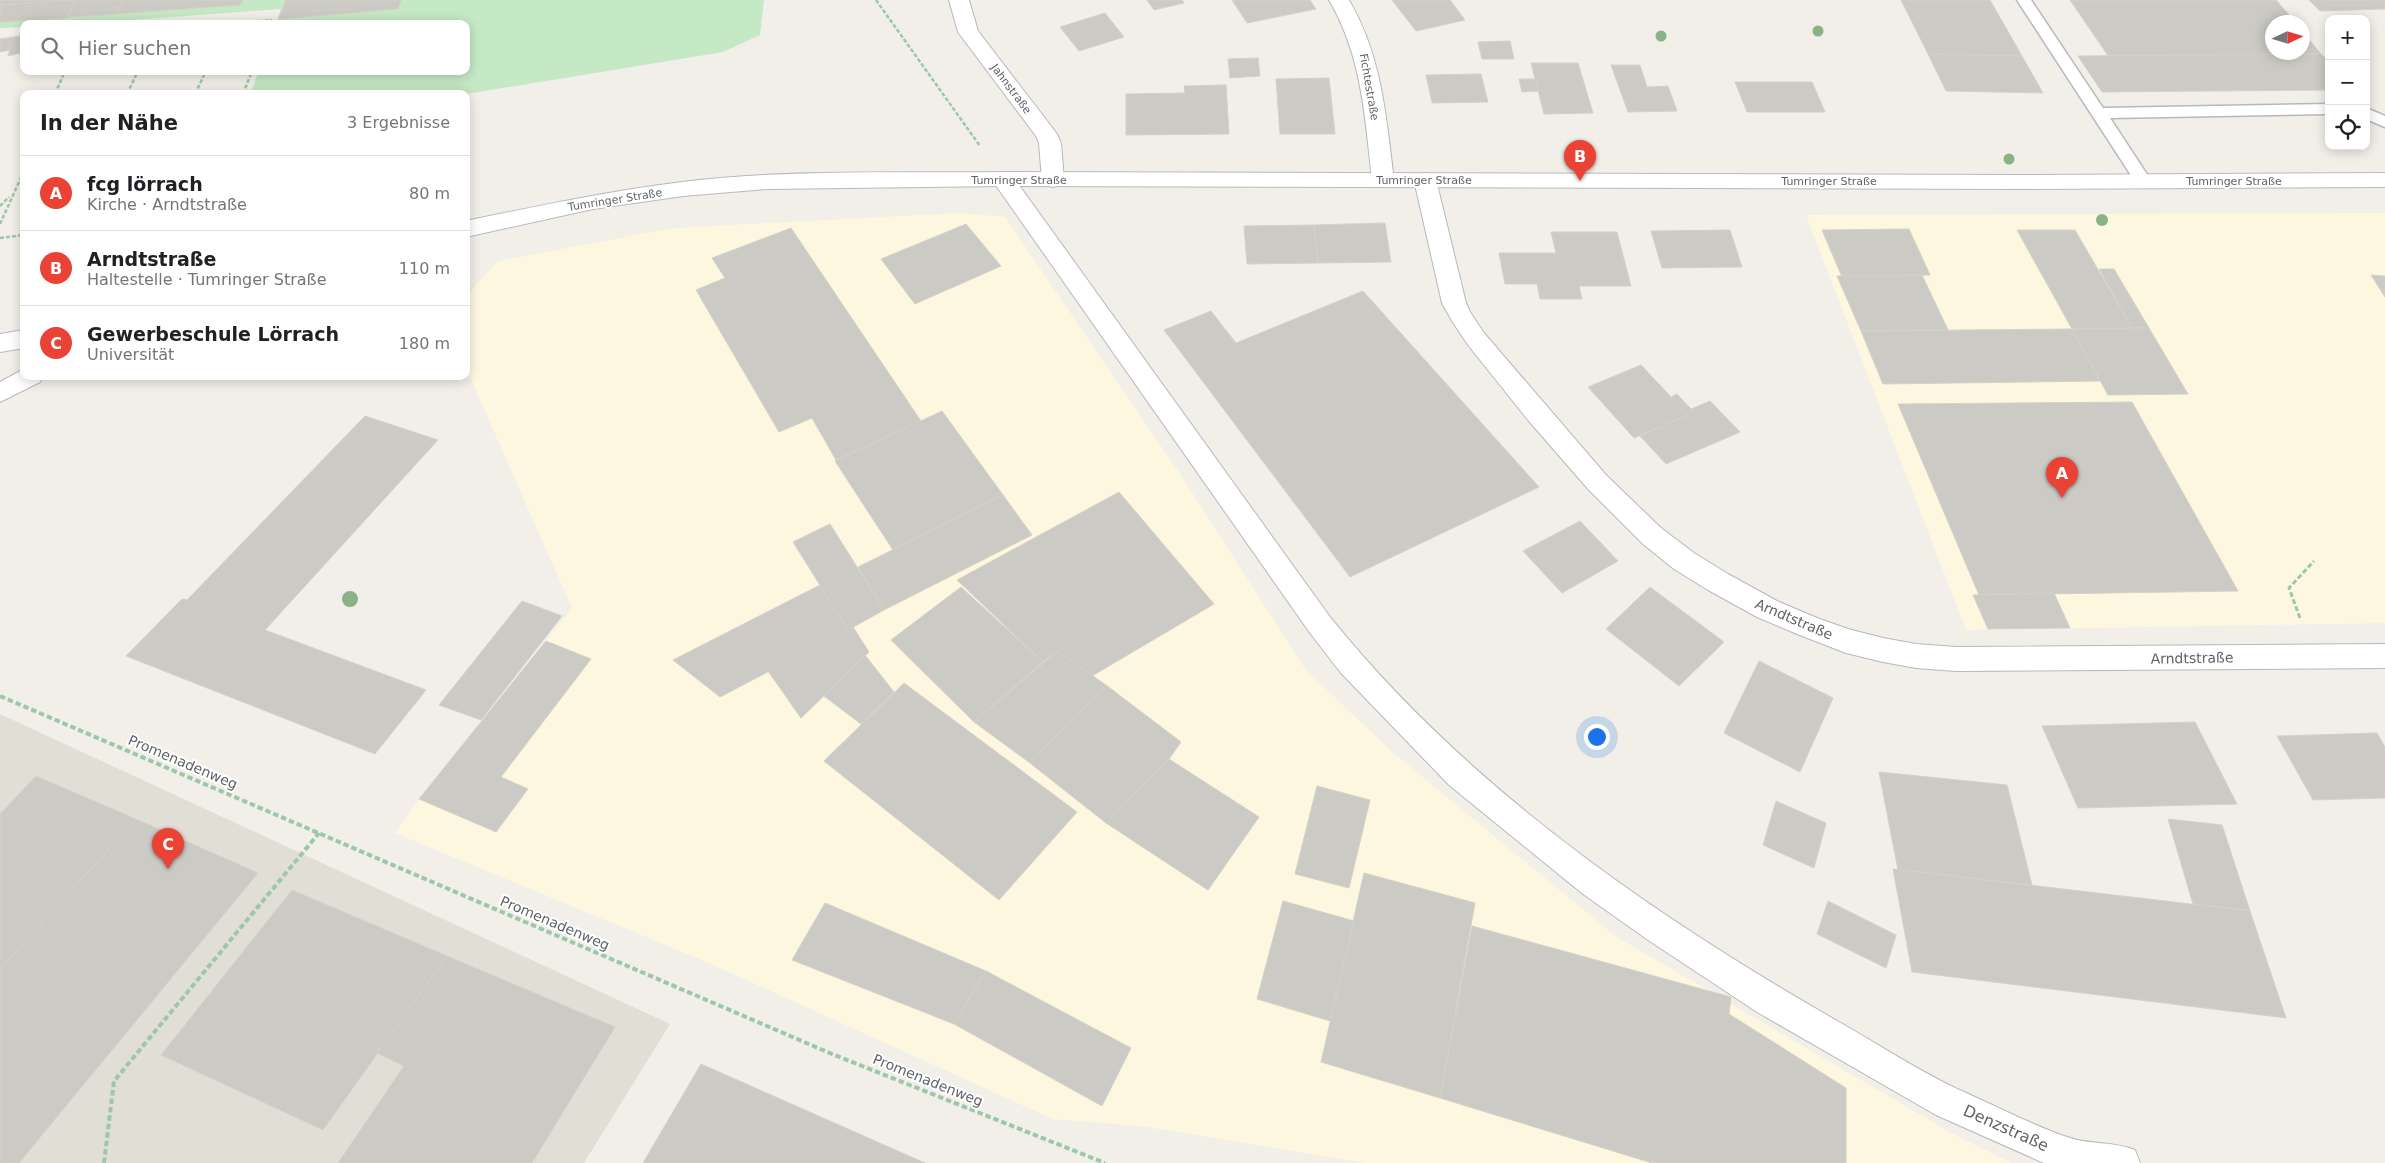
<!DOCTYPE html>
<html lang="de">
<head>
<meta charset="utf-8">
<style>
  :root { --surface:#fff; --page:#f6f6f6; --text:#202124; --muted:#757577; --line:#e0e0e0; --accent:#ea4335 }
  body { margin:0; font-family:"DejaVu Sans",sans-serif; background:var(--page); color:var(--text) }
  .controls { position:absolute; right:15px; top:15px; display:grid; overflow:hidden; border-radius:10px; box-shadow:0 2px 12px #0003 }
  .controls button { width:45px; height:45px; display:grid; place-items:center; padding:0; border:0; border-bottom:1px solid var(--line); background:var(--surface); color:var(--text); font:25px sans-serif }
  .compass { position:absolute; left:2265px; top:15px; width:45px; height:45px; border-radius:50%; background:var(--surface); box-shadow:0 2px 12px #0003; rotate:86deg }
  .you { position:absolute; left:1596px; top:736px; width:18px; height:18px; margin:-12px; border:4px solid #fff; border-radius:50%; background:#1a73e8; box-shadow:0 0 0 8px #1a73e833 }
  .badge { display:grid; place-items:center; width:32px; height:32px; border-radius:50%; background:var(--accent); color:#fff; font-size:16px; font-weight:700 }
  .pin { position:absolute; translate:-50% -41px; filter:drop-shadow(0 1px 2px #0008) }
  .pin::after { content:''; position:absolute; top:26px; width:18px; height:15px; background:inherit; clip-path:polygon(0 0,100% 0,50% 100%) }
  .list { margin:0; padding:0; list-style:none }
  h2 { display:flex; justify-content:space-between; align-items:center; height:65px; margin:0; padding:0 20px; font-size:21px }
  h2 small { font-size:16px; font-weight:400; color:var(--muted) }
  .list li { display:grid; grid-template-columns:32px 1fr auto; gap:15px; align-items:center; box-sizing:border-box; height:75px; padding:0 20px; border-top:1px solid var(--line) }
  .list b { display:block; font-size:19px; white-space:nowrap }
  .list p { margin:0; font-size:16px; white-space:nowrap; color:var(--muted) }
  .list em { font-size:16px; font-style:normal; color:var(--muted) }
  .icon { flex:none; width:28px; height:28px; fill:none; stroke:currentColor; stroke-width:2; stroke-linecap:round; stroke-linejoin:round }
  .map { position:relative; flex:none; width:2385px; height:1163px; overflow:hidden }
  .search { position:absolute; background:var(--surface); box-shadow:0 2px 12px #0003; left:20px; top:20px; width:450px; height:55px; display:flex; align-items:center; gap:12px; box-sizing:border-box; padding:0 18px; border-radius:10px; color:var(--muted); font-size:19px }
  .panel { position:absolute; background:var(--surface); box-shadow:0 2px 12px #0003; left:20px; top:90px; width:450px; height:290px; border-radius:10px }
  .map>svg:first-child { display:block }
</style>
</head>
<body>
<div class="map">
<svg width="2385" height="1163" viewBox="0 0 2385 1163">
  <rect width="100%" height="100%" fill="#f1efe8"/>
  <g fill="#fef7e0">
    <polygon points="960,213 1005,217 1184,480 1305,669 1391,751 1615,936 1953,1134 2011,1163 1364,1163 1141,1126 1053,1119 709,963 395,833 419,799 572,608 466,368 466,296 498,261 674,228"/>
    <polygon points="2385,213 2385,623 1966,630 1806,215"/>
  </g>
  <polygon fill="#e1ded6" points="0,714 670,1024 584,1163 0,1163"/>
  <polygon fill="#c5e8c5" points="0,0 764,0 760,35 723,52 466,94 250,94 259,71 466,71 466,24 276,24 281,9 77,24 24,24 24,27 0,28"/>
  <g fill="#cccac5" stroke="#d6d1c6">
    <polygon points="0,0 73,0 0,5"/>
    <polygon points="77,0 123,0 116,14 66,17"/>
    <polygon points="77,0 66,18 0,22 0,5"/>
    <polygon points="123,0 243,0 240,5 116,14"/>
    <polygon points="286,0 401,0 398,9 278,19"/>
    <polygon points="1147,0 1182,0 1184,3 1154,10"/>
    <polygon points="1232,0 1310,0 1316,9 1247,23"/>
    <polygon points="1392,0 1450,0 1465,20 1416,31"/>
    <polygon points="1901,0 1990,0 2022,56 1928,54"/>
    <polygon points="2070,0 2276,0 2295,22 2272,22 2272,52 2302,52 2302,31 2321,54 2109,57"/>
    <polygon points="2309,0 2385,0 2385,9 2320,11"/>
    <polygon points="1105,13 1124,37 1079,51 1060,27"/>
    <polygon points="24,35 24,52 8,56 14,37"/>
    <polygon points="14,37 10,50 0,52 0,39"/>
    <polygon points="1510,41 1514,59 1482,59 1478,42"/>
    <polygon points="1928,54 2022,56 2043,93 1946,91"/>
    <polygon points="2321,54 2329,62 2329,90 2102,92 2078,56"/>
    <polygon points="1258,58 1260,76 1230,78 1228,59"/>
    <polygon points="1531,63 1578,63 1593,113 1544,114"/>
    <polygon points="1611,65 1640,65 1647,87 1668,86 1677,111 1628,112"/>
    <polygon points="1481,74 1488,102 1432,103 1426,75"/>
    <polygon points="1329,78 1335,134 1280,134 1276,79"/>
    <polygon points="1519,79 1535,79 1538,91 1522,92"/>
    <polygon points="1735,82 1812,82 1825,112 1747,112"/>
    <polygon points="1226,85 1229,134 1126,135 1126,94 1185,93 1184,86"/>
    <polygon points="1385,223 1391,262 1318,263 1314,225"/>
    <polygon points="966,224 1001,266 915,304 881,259"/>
    <polygon points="1314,225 1318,263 1247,264 1244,226"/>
    <polygon points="791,228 921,421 836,460 812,418 779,432 696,290 725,278 712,258"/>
    <polygon points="1909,229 1930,275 1842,277 1822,230"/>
    <polygon points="1730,230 1742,267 1662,268 1651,231"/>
    <polygon points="2017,230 2075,230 2132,328 2072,329"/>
    <polygon points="1551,232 1617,232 1631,286 1579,286 1582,299 1540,299 1537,284 1505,284 1499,253 1556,253"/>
    <polygon points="2099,269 2114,269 2149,328 2132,328"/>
    <polygon points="1922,275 1948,330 1861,331 1837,276"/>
    <polygon points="2371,275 2385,276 2385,297"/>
    <polygon points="1363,291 1539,487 1350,577 1164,330 1211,311 1236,343"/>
    <polygon points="2132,328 2149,328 2188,394 2108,395 2072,329"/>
    <polygon points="2072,329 2100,381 1883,384 1861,331"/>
    <polygon points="1641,365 1688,415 1634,438 1588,387"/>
    <polygon points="1677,394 1691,409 1710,401 1740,432 1666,464 1640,436 1688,415 1671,397"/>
    <polygon points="2132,402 2238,591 1979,595 1898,404"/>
    <polygon points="942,411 1003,495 893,550 835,461"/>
    <polygon points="365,416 438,440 265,630 426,690 375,754 126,656 182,599 187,600"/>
    <polygon points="1119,492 1214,604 1092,676 1057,651 1043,662 957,580"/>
    <polygon points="1003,495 1032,535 884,610 858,567"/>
    <polygon points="1580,521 1618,561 1562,593 1523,551"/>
    <polygon points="830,524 884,610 848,630 793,542"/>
    <polygon points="820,585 848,630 720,697 673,660"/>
    <polygon points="961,587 1043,662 974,722 891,640"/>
    <polygon points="1650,587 1724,642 1679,686 1606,629"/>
    <polygon points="2054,593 2070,628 1988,629 1973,595"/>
    <polygon points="522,601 562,616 481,720 439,705"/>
    <polygon points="853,627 869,652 801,718 768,671"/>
    <polygon points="546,641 591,659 501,777 528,789 496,832 419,799"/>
    <polygon points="1057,651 1106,685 1030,763 974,722"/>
    <polygon points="865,655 894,692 861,724 824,696"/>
    <polygon points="1759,661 1833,698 1800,772 1724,733"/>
    <polygon points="904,683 1077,812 999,900 824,761"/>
    <polygon points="1106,685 1181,742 1169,759 1106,823 1030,763"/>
    <polygon points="2195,722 2237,804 2078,808 2042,726"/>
    <polygon points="2377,733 2385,747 2385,798 2313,800 2277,736"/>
    <polygon points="1169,759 1259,817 1208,890 1106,823"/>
    <polygon points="1879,772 2007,785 2032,885 1898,870"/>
    <polygon points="36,776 136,819 0,969 0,814"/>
    <polygon points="1317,786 1370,800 1349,888 1295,874"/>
    <polygon points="1776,801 1826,823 1814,868 1763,845"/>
    <polygon points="136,819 258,873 19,1163 0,1163 0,969"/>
    <polygon points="2168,819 2222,825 2250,911 2193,904"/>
    <polygon points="1893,869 2250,911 2286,1018 1912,972"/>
    <polygon points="1364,873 1475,903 1440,1098 1321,1062"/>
    <polygon points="292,890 447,956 323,1130 161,1055"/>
    <polygon points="1283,901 1354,921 1330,1021 1257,999"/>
    <polygon points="1828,901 1896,935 1886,968 1817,934"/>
    <polygon points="825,903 986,971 954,1024 792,960"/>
    <polygon points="1472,926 1731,997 1729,1014 1846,1088 1846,1163 1652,1163 1440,1098"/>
    <polygon points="447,956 615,1027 532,1163 338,1163 404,1066 377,1053"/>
    <polygon points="986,971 1131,1048 1102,1106 954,1024"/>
    <polygon points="701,1064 925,1163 643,1163"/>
  </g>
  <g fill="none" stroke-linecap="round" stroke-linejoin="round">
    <defs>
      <g id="lane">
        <polygon points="2017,0 2031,0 2103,108 2329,104 2329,114 2110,118 2152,182 2150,186 2138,186"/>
        <polygon points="2366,108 2385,116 2385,127 2366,119"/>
      </g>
      <g id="street">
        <polygon points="949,0 969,0 978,31 1057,134 1061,143 1064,180 1061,185 1053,187 1045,185 1042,180 1039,143 1036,136 958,32"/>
        <path d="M 1329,0 L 1349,0 C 1382,56 1386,117 1394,180 L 1391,185 L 1383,187 L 1375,185 L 1372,180 C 1365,117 1362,56 1329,0 Z"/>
        <path d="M 1003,172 L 1011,174 L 1330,617 C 1466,786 1652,915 1839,1022 C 1880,1045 1921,1073 1964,1092 C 1998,1107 2032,1125 2067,1137 C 2089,1145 2113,1141 2135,1150 L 2140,1163 L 2044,1163 L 1936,1115 L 1757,1012 L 1648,940 L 1583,894 L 1449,785 L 1341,673 L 1310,633 L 995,184 L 992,179 L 995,174 Z"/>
        <polygon points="1425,173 1433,175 1436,180 1466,303 1470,312 1484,333 1606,475 1661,528 1694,553 1728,574 1777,601 1817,618 1848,629 1883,638 1916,644 1956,647 2385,644 2385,668 1956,671 1916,668 1883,662 1846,653 1797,634 1757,617 1708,590 1674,569 1643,544 1588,489 1528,420 1468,345 1452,321 1442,303 1414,180 1417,175"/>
      </g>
      <g id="secondary">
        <path d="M 1003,172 L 2020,175 L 2385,173 L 2385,187 L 2020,189 L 1003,186 L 768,189 L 683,196 L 593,209 L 466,237 L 466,221 C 538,206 609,191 682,182 C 788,169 896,173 1003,172 Z"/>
        <polygon points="24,330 24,348 0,352 0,334"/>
        <polygon points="24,369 24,376 43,376 40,382 0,402 0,382"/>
      </g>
    </defs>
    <use href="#lane" stroke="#b5b8bc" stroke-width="3"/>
    <use href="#street" stroke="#b5b8bc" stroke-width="2"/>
    <use href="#secondary" stroke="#b6babf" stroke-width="2"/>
    <g stroke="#9cc7a9" stroke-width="2.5" stroke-dasharray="4 2" stroke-linecap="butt">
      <polyline points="876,0 980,146"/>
      <polyline points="90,24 92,19"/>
      <polyline points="235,24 271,20 269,24"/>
      <polyline points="55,94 65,71"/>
      <polyline points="127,94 138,71"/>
      <polyline points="195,94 206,71"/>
      <polyline points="243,94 252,71"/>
      <polyline points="0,206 9,197"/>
      <polyline points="0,224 24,171"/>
      <polyline points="0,238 24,235"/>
    </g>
    <polyline stroke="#9cc7a9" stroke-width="3" stroke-dasharray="5 2.5" stroke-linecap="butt" points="2300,618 2289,588 2314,561"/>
    <g stroke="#9cc7a9" stroke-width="4" stroke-dasharray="5.5 3" stroke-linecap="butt">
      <polyline points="0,696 832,1054 1105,1163"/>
      <polyline points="104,1163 114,1081 319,833"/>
    </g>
    <use href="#lane" fill="#fff" fill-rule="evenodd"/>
    <use href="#street" fill="#fff" fill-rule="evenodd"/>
    <use href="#secondary" fill="#fff" fill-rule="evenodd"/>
  </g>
  <g fill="#89b387">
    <circle cx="1818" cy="31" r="5.5"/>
    <circle cx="1661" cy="36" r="5.5"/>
    <circle cx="2009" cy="159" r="5.5"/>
    <circle cx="2102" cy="220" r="6"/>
    <circle cx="350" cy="599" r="8"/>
  </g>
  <g text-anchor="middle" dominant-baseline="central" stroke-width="4" stroke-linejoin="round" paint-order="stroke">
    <g font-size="11" fill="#5f6368" stroke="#fff">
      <text transform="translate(1369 87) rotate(80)">Fichtestraße</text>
      <text transform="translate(1011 89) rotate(53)">Jahnstraße</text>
      <text x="1019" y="180">Tumringer Straße</text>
      <text x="1424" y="180">Tumringer Straße</text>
      <text x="1829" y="181">Tumringer Straße</text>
      <text x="2234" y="181">Tumringer Straße</text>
      <text transform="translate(615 200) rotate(-9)">Tumringer Straße</text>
    </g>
    <g font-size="14" fill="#5f6368" stroke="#fff">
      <text transform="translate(1794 619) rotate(23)">Arndtstraße</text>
      <text transform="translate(2192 658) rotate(-1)">Arndtstraße</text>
      <text transform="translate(183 762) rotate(23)">Promenadenweg</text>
      <text transform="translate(555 923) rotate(23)">Promenadenweg</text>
      <text transform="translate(928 1080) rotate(22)">Promenadenweg</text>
    </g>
    <g font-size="16" fill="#5f6368" stroke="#fff">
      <text transform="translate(2006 1128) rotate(24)">Denzstraße</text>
    </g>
  </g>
</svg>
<div class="controls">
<button>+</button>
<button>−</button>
<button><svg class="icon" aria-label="locate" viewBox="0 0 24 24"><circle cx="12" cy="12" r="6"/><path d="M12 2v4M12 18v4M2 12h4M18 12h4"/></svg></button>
</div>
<svg class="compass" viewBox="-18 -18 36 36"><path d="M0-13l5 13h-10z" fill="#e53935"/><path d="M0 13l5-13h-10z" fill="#757577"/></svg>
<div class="you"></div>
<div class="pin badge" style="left:2062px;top:498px">A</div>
<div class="pin badge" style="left:1580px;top:181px">B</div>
<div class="pin badge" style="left:168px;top:869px">C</div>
<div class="search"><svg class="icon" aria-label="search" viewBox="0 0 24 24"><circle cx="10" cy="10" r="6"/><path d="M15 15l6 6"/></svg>Hier suchen</div>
<section class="panel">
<h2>In der Nähe<small>3 Ergebnisse</small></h2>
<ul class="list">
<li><span class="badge">A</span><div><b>fcg lörrach</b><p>Kirche · Arndtstraße</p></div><em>80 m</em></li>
<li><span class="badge">B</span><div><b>Arndtstraße</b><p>Haltestelle · Tumringer Straße</p></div><em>110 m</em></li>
<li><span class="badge">C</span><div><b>Gewerbeschule Lörrach</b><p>Universität</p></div><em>180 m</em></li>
</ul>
</section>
</div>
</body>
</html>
